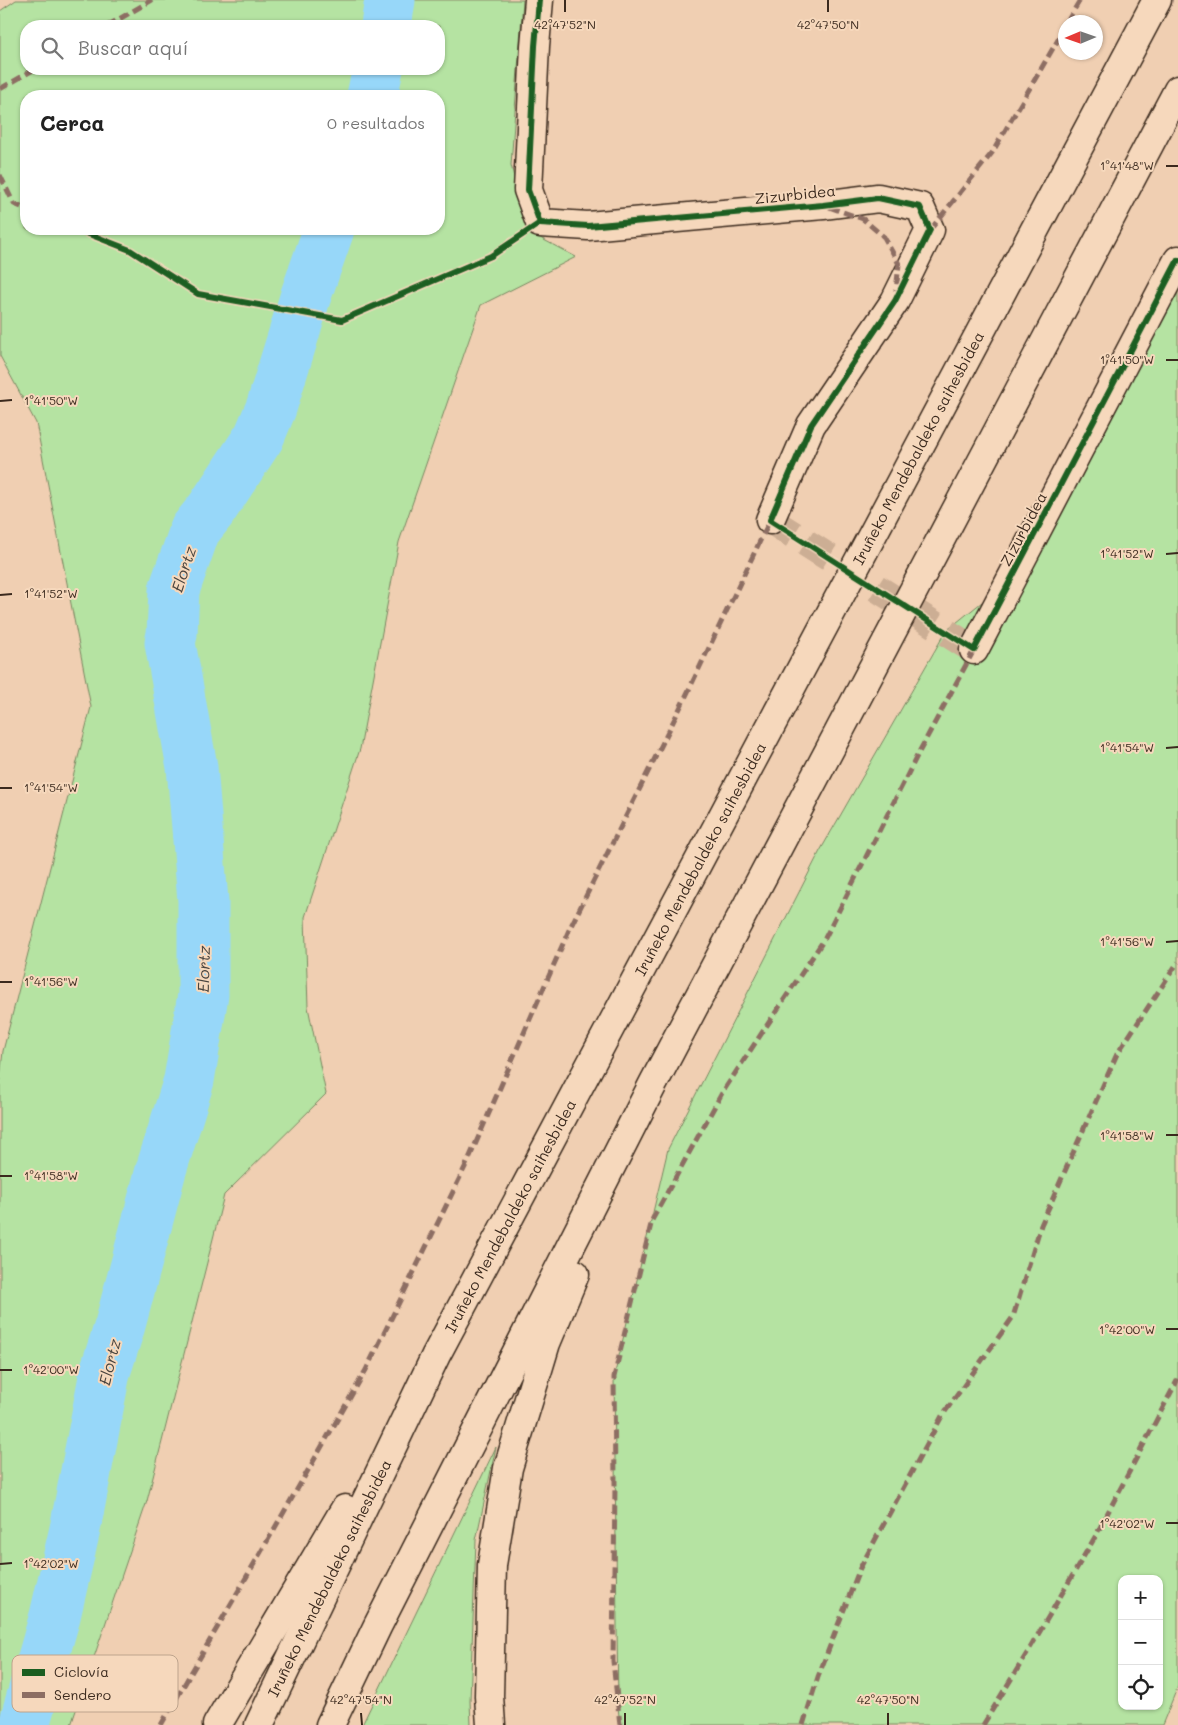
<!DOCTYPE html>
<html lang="es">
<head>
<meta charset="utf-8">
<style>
  :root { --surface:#fff; --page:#f6f6f6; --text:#222; --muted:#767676; --line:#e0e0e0 }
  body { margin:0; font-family:Mali,sans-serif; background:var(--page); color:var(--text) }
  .controls { position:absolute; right:15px; bottom:15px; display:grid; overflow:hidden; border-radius:10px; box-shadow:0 1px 4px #0004 }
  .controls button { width:45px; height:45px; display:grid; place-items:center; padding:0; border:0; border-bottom:1px solid var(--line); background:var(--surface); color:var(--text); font:25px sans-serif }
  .compass { position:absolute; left:1058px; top:15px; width:45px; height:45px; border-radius:50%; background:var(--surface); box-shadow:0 1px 4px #0004; rotate:268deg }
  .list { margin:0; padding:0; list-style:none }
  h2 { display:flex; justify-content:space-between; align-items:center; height:65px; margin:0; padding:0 20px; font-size:21px }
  h2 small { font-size:16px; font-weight:400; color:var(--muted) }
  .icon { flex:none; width:28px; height:28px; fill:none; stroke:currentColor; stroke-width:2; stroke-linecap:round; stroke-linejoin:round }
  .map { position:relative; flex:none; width:1178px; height:1725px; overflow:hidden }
  .search { position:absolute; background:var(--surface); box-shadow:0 1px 4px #0004; left:20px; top:20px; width:425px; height:55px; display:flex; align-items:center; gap:12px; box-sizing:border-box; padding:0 18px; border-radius:20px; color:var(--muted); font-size:19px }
  .panel { position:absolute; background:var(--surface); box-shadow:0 1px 4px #0004; left:20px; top:90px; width:425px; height:145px; border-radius:20px }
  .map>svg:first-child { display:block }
</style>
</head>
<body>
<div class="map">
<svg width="1178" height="1725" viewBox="0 0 1178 1725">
  <rect width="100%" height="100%" fill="#f0cfb2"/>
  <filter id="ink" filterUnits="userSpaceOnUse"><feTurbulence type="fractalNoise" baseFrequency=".02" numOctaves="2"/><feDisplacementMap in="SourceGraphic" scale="10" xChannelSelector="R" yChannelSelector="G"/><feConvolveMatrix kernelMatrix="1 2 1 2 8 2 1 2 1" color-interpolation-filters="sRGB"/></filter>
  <g filter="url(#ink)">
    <g fill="#b5e3a2" stroke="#788660" fill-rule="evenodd">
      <path d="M 16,0 L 523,0 L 511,165 L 527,231 L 576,257 L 481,305 L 399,542 L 360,749 L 305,917 L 308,1007 L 326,1094 L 224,1195 L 147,1501 L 71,1725 L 0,1725 L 0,1079 L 3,1051 L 91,707 L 36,423 L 0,356 L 0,11 ZM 26,26 L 439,26 L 439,69 L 26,69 ZM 26,96 L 439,96 L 439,229 L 26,229 Z"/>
      <path d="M 1178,287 L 1178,1686 L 1162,1725 L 620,1725 L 618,1707 L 614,1377 L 668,1149 L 820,851 L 946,631 L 1028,565 ZM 1122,1579 L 1159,1579 L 1159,1706 L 1122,1706 Z"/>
      <polygon points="496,1447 476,1540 470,1701 471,1725 362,1725"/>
    </g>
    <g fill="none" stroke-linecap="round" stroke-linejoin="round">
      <g stroke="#97d7f9" stroke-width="51">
        <polyline points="386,26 390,0"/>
        <polyline points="372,96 378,69"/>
        <polyline points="24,1725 55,1616 75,1529 105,1372 120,1325 161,1170 189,1080 203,995 203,901 192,767 170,643 172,634 174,590 195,530 211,510 259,437 271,408 305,298 329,229"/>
      </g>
      <polyline stroke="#ccae94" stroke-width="28" stroke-dasharray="28 14" stroke-linecap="butt" points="770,520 974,650"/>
      <defs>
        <g id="street">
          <polyline points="539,0 535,46 528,190 540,223 588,226 823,205 878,198 920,207 930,230 895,301 811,425 770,520"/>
          <polyline points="974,650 1178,260"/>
        </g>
        <g id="highway">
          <polyline points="217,1725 345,1509"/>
          <polyline points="259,1725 436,1355 1157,0"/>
          <polyline points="330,1725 377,1627 653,1084 1178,90"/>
          <polyline points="491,1725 489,1696 492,1565 508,1468 546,1343 575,1274"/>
        </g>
      </defs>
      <use href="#street" stroke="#3b2a1e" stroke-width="31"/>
      <use href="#highway" stroke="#3b2a1e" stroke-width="31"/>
      <use href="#street" stroke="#f6d8bc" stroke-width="28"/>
      <use href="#highway" stroke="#f6d8bc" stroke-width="28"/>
      <g stroke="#8d6e63" stroke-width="5" stroke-dasharray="10 5" stroke-linecap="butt">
        <polyline points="1067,22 1080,0"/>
        <polyline points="107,26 152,0"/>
        <polyline points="0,89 35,69"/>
        <polyline points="0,175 14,204 26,209"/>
        <polyline points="829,207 863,219 884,237 899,264 896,291"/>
        <polyline points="930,230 992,153 1066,26"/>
        <polyline points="161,1725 366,1370 468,1161 569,930 685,698 770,520"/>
        <polyline points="620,1725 613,1661 615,1484 614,1377 652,1220 722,1093 825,938 918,754 974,650"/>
        <polyline points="803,1725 818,1677 860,1568 942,1416 1013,1317 1041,1225 1117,1054 1178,962"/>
        <polyline points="983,1725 1029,1650 1095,1537 1178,1379"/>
      </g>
      <defs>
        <g id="cycleway">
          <polyline points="539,0 535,46 528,190 540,223"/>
          <polyline points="540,223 588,226 823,205 878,198 920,207 930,230 895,301 811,425 770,520 974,650 1178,260"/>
          <polyline points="76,229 130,250 198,294 342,320 491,256 540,223"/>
        </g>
      </defs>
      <use href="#cycleway" stroke="#f6d8bc" stroke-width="9"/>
      <use href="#cycleway" stroke="#1b5e20" stroke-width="6"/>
    </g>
  </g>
  <path fill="none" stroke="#3b2a1e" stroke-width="2" d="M 565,0 L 565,12M 828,0 L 828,12M 1166,166 L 1178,166M 1166,360 L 1178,360M 0,401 L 12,400M 1166,554 L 1178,553M 0,595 L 12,594M 1166,748 L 1178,747M 0,788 L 12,788M 1166,942 L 1178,941M 0,982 L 12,982M 1166,1135 L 1178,1135M 0,1176 L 12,1176M 1166,1329 L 1178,1329M 0,1370 L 12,1370M 1166,1523 L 1178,1523M 0,1564 L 12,1563M 361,1713 L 362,1725M 625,1713 L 625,1725M 888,1713 L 888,1725"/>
  <g text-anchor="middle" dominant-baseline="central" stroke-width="4" stroke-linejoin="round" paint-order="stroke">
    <g font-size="15" fill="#3b2a1e" stroke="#f6d8bc">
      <text transform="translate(795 194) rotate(-6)">Zizurbidea</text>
      <text transform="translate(918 448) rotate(-62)">Iruñeko Mendebaldeko saihesbidea</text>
      <text transform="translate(1023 529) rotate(-62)">Zizurbidea</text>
      <text transform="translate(700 859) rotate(-62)">Iruñeko Mendebaldeko saihesbidea</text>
      <text transform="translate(510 1216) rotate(-62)">Iruñeko Mendebaldeko saihesbidea</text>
      <text transform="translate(329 1578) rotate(-64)">Iruñeko Mendebaldeko saihesbidea</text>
    </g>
    <g font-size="16" font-style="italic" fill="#49443f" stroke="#f6d8bc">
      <text transform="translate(183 569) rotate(-72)">Elortz</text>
      <text transform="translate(203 969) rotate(-89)">Elortz</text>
      <text transform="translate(109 1362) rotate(-76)">Elortz</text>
    </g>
  </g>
  <rect x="12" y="1655" width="166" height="57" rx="8" fill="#f6d8bc" stroke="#bea48d" stroke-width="1"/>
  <rect x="22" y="1669" width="23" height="7" fill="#1b5e20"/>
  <rect x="22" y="1692" width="23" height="6" fill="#8d6e63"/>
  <g font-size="14" fill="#3b2a1e">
    <text x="54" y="1677">Ciclovía</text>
    <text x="54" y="1700">Sendero</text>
  </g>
  <g font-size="12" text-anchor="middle" fill="#3b2a1e" stroke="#f6d8bc" stroke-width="4" stroke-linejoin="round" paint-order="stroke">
    <text x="565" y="29">42°47'52"N</text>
    <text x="828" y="29">42°47'50"N</text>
    <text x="1127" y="170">1°41'48"W</text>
    <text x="1127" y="364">1°41'50"W</text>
    <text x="51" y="405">1°41'50"W</text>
    <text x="1127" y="558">1°41'52"W</text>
    <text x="51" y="598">1°41'52"W</text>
    <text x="1127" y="752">1°41'54"W</text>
    <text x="51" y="792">1°41'54"W</text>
    <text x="1127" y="946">1°41'56"W</text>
    <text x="51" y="986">1°41'56"W</text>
    <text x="1127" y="1140">1°41'58"W</text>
    <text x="51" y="1180">1°41'58"W</text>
    <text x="1127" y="1334">1°42'00"W</text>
    <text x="51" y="1374">1°42'00"W</text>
    <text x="1127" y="1528">1°42'02"W</text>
    <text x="51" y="1568">1°42'02"W</text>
    <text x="361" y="1704">42°47'54"N</text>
    <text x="625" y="1704">42°47'52"N</text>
    <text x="888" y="1704">42°47'50"N</text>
  </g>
</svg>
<div class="controls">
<button>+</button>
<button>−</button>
<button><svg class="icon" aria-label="locate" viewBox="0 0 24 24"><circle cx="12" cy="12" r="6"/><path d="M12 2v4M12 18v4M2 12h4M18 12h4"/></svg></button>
</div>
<svg class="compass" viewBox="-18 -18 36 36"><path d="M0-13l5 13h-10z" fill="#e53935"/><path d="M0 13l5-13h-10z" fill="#767676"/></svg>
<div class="search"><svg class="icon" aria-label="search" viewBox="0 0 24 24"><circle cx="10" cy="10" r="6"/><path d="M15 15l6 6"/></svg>Buscar aquí</div>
<section class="panel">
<h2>Cerca<small>0 resultados</small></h2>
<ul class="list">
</ul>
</section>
</div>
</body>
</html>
